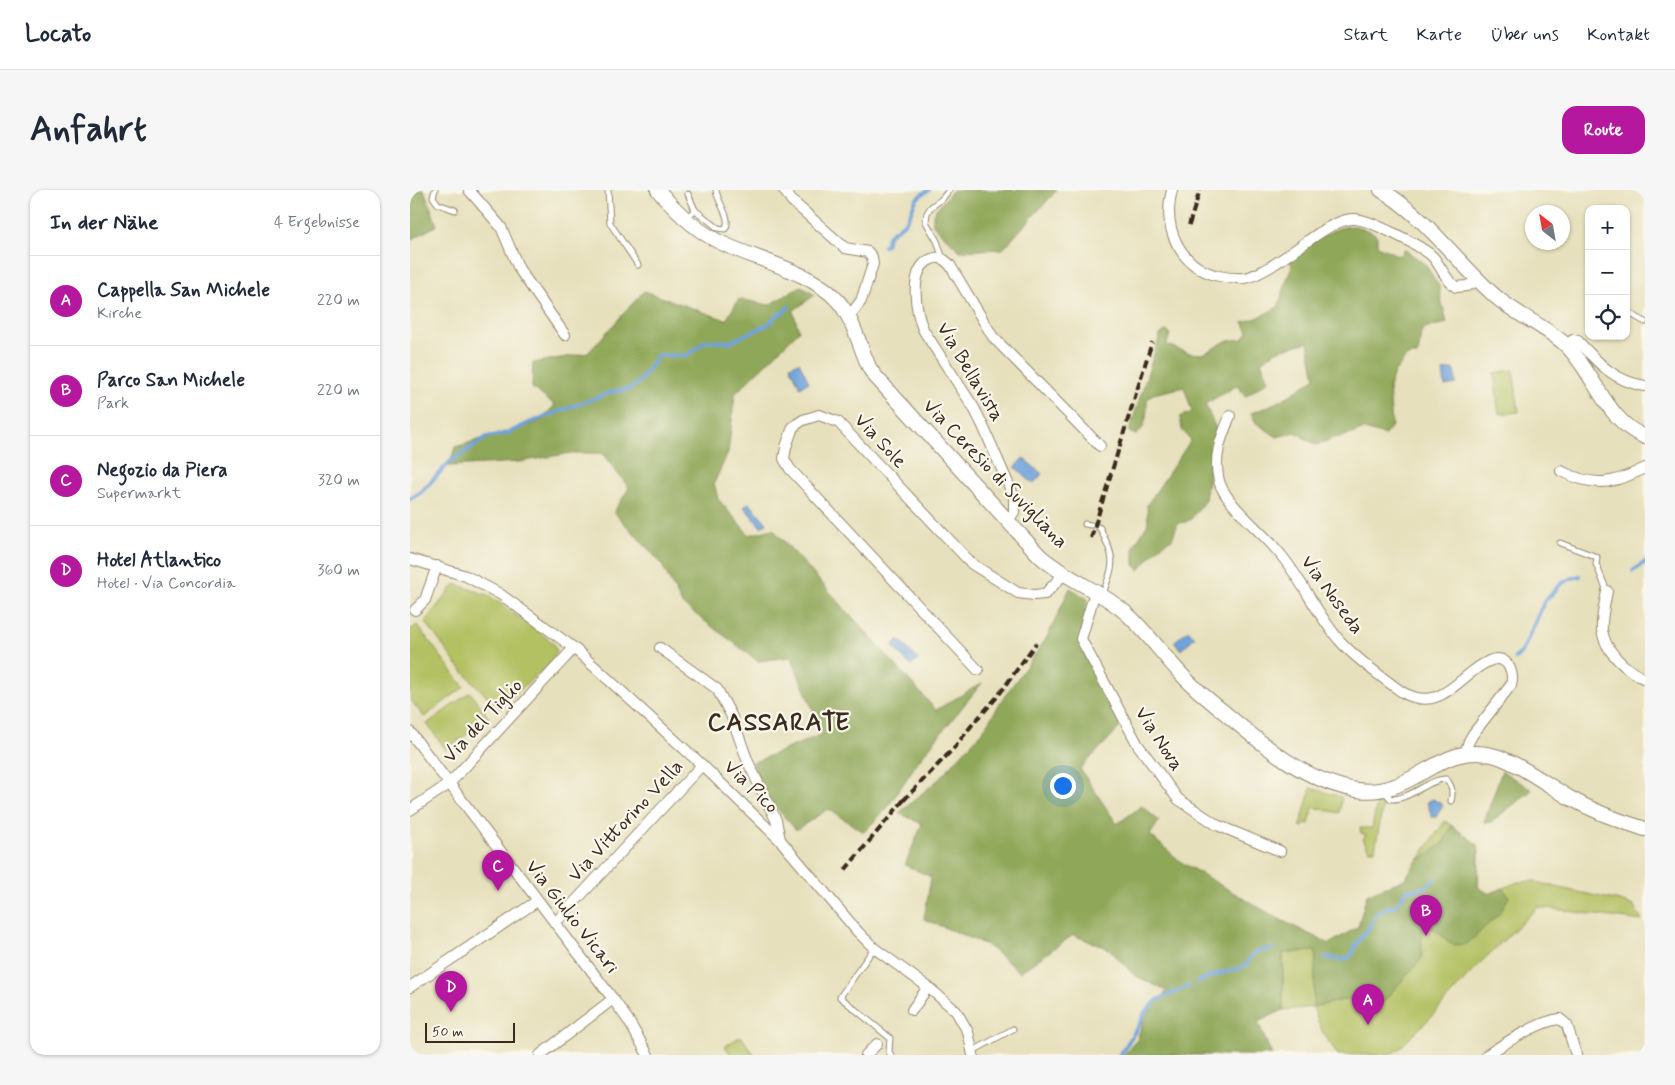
<!DOCTYPE html>
<html lang="de">
<head>
<meta charset="utf-8">
<style>
  :root { --surface:#fff; --page:#f6f6f7; --text:#1f2937; --muted:#747a83; --line:#e0e1e3; --accent:#b5179e }
  body { margin:0; font-family:Mynerve,sans-serif; background:var(--page); color:var(--text) }
  .controls { position:absolute; right:15px; top:15px; display:grid; overflow:hidden; border-radius:10px; box-shadow:0 1px 4px #0004 }
  .controls button { width:45px; height:45px; display:grid; place-items:center; padding:0; border:0; border-bottom:1px solid var(--line); background:var(--surface); color:var(--text); font:25px sans-serif }
  .compass { position:absolute; left:1115px; top:15px; width:45px; height:45px; border-radius:50%; background:var(--surface); box-shadow:0 1px 4px #0004; rotate:329deg }
  .scale { position:absolute; left:15px; bottom:12px; width:90px; box-sizing:border-box; padding-left:5px; border:2px solid #3b2a1e; border-top:0; font-size:14px; line-height:18px; white-space:nowrap; color:#3b2a1e; -webkit-text-stroke:4px #fbf7ec; paint-order:stroke }
  .you { position:absolute; left:652px; top:595px; width:18px; height:18px; margin:-12px; border:4px solid #fff; border-radius:50%; background:#1a73e8; box-shadow:0 0 0 8px #1a73e833 }
  .badge { display:grid; place-items:center; width:32px; height:32px; border-radius:50%; background:var(--accent); color:#fff; font-size:16px; font-weight:700 }
  .pin { position:absolute; translate:-50% -41px; filter:drop-shadow(0 1px 2px #0008) }
  .pin::after { content:''; position:absolute; top:26px; width:18px; height:15px; background:inherit; clip-path:polygon(0 0,100% 0,50% 100%) }
  .list { margin:0; padding:0; list-style:none }
  h2 { display:flex; justify-content:space-between; align-items:center; height:65px; margin:0; padding:0 20px; font-size:21px }
  h2 small { font-size:16px; font-weight:400; color:var(--muted) }
  .list li { display:grid; grid-template-columns:32px 1fr auto; gap:15px; align-items:center; box-sizing:border-box; height:90px; padding:0 20px; border-top:1px solid var(--line) }
  .list b { display:block; font-size:19px; white-space:nowrap }
  .list p { margin:0; font-size:16px; white-space:nowrap; color:var(--muted) }
  .list em { font-size:16px; font-style:normal; color:var(--muted) }
  .icon { flex:none; width:28px; height:28px; fill:none; stroke:currentColor; stroke-width:2; stroke-linecap:round; stroke-linejoin:round }
  .map { position:relative; flex:none; width:1235px; height:865px; overflow:hidden; border-radius:15px }
  header { display:flex; align-items:center; gap:30px; box-sizing:border-box; height:70px; padding:0 25px; background:var(--surface); border-bottom:1px solid var(--line) }
  header strong { font-size:24px }
  nav { display:flex; gap:28px; margin-inline-start:auto; font-size:18px }
  .intro { display:flex; align-items:center; justify-content:space-between; box-sizing:border-box; height:120px; padding:0 30px }
  h1 { margin:0; font-size:35px }
  .button { padding:12px 22px; border-radius:15px; background:var(--accent); color:#fff; font-size:18px; font-weight:700 }
  main { display:flex; gap:30px; padding:0 30px }
  aside { flex:1; background:var(--surface); border-radius:15px; box-shadow:0 1px 4px #0004 }
  .map>svg:first-child { display:block }
</style>
</head>
<body>
<header>
<strong>Locato</strong>
<nav><a>Start</a><a>Karte</a><a>Über uns</a><a>Kontakt</a></nav>
</header>
<div class="intro"><h1>Anfahrt</h1><a class="button">Route</a></div>
<main>
<aside>
<h2>In der Nähe<small>4 Ergebnisse</small></h2>
<ul class="list">
<li><span class="badge">A</span><div><b>Cappella San Michele</b><p>Kirche</p></div><em>220 m</em></li>
<li><span class="badge">B</span><div><b>Parco San Michele</b><p>Park</p></div><em>220 m</em></li>
<li><span class="badge">C</span><div><b>Negozio da Piera</b><p>Supermarkt</p></div><em>320 m</em></li>
<li><span class="badge">D</span><div><b>Hotel Atlantico</b><p>Hotel · Via Concordia</p></div><em>360 m</em></li>
</ul>
</aside>
<div class="map">
<svg width="1235" height="865" viewBox="0 0 1235 865">
  <rect width="100%" height="100%" fill="#fbf7ec"/>
  <filter id="ink" filterUnits="userSpaceOnUse"><feTurbulence type="fractalNoise" baseFrequency=".02" numOctaves="2"/><feDisplacementMap in="SourceGraphic" scale="10" xChannelSelector="R" yChannelSelector="G"/><feConvolveMatrix kernelMatrix="1 2 1 2 8 2 1 2 1" color-interpolation-filters="sRGB"/></filter>
  <filter id="wash" filterUnits="userSpaceOnUse"><feTurbulence type="fractalNoise" baseFrequency=".0096" numOctaves="4" result="noise"/><feDisplacementMap in="SourceGraphic" scale="20" xChannelSelector="R" yChannelSelector="G"/><feGaussianBlur stdDeviation="1.12" result="paint"/><feColorMatrix in="noise" values="0 0 0 0 0 0 0 0 0 0 0 0 0 0 0 0 0 1.4 0 .05"/><feComposite in="paint" operator="in"/></filter>
  <g filter="url(#wash)">
    <rect width="100%" height="100%" fill="#e7e0bc"/>
    <g fill="#b4c163" stroke="#787640">
      <polygon points="1103,180 1109,222 1089,224 1084,183"/>
      <polygon points="45,394 80,406 143,453 147,462 142,471 89,519 47,475 15,431"/>
      <polygon points="7,435 54,497 14,527 0,509 0,440"/>
      <polygon points="60,502 79,528 36,560 17,534"/>
      <polygon points="901,598 932,607 929,623 903,617 899,634 895,633 893,637 890,636"/>
      <polygon points="967,612 973,615 965,660 959,660 953,649 956,645 951,643 950,638 962,638"/>
      <polygon points="1035,631 1068,655 1069,664 1068,697 1079,704 1108,692 1124,691 1145,697 1210,711 1224,716 1232,731 1128,717 1069,774 1018,830 989,859 979,865 928,865 912,841 903,817 873,820 873,763 869,729 919,754 948,737 957,705 995,689"/>
      <polygon points="331,846 344,865 321,865 315,856"/>
    </g>
    <g fill="#8fa759" stroke="#65683c">
      <polygon points="0,0 14,0 27,35 1,50 0,48"/>
      <polygon points="543,0 647,0 593,59 550,61 523,35 523,23"/>
      <path d="M 945,36 L 962,42 L 967,46 L 967,56 L 990,66 L 994,59 L 1015,74 L 1029,96 L 1031,109 L 1037,133 L 1014,138 C 1007,146 1012,156 1007,165 L 1000,165 L 996,167 L 984,183 L 979,197 L 982,236 L 975,245 L 954,239 L 942,244 L 924,248 L 906,255 L 885,242 L 867,247 L 846,233 L 841,223 C 865,215 885,203 905,188 L 898,152 L 866,161 L 851,172 L 859,190 L 835,207 L 828,195 L 795,214 L 806,239 L 795,310 L 781,329 L 776,332 L 768,333 L 762,349 C 748,355 739,369 729,380 L 724,375 L 724,356 L 738,333 L 737,315 L 781,250 L 772,240 L 770,227 L 782,222 L 774,197 L 743,204 L 737,210 C 737,222 737,237 726,245 L 719,242 L 750,145 L 755,141 L 760,143 L 757,155 L 779,163 L 791,164 L 797,162 L 816,151 L 833,149 L 838,142 L 833,132 L 847,128 L 868,117 L 882,75 L 879,71 C 899,56 919,36 945,36 Z"/>
      <polygon points="391,96 405,105 383,121 389,141 325,204 318,263 304,293 308,309 339,345 363,339 526,520 572,493 509,570 477,618 454,642 418,619 386,640 358,608 342,573 413,544 381,467 348,471 272,414 251,373 204,322 219,298 192,263 161,263 109,272 39,276 45,257 129,232 145,215 122,198 123,173 178,163 234,101 316,130 329,109 359,115"/>
      <polygon points="660,398 678,409 671,449 715,532 670,579 707,634 732,616 749,631 740,645 771,672 869,729 919,754 948,737 957,705 995,689 1006,672 1032,654 1042,636 1068,655 1069,664 1068,697 1079,704 1093,698 1099,707 1089,724 1057,754 1043,755 1020,736 1016,737 1012,742 1012,768 972,813 933,810 903,817 906,761 873,763 873,820 848,832 862,865 713,865 727,850 735,826 757,801 724,785 699,759 663,745 610,782 577,755 514,729 521,687 495,675 512,634 489,623 529,589 573,541 592,510 636,449"/>
      <polygon points="1092,581 1122,600 1081,632 1076,633 1074,632"/>
    </g>
    <g fill="#6ea2db" stroke="#54667c">
      <polygon points="389,172 399,192 390,197 380,176"/>
      <polygon points="1044,179 1046,194 1035,196 1033,181"/>
      <polygon points="613,268 632,284 623,294 605,277"/>
      <polygon points="339,313 357,333 351,337 334,317"/>
      <polygon points="778,440 785,447 771,460 764,452"/>
      <polygon points="489,449 508,470 501,476 482,456"/>
      <polygon points="1023,609 1033,615 1026,627 1022,627 1017,612"/>
    </g>
    <g fill="none" stroke-linecap="round" stroke-linejoin="round">
      <g stroke="#6ea2db" stroke-width="4">
        <path d="M 474,56 L 476,55 L 478,46 C 483,41 492,36 496,31 C 507,17 498,11 519,0"/>
        <polyline points="0,309 10,303 40,272 77,247 98,243 121,232 201,202 220,199 230,191 248,165 276,166 296,151 320,152 359,134 367,125 372,123 379,117"/>
        <polyline points="1223,381 1235,372"/>
        <path d="M 1105,468 L 1112,462 L 1135,410 C 1141,407 1142,403 1147,398 C 1153,391 1161,388 1170,386"/>
        <path d="M 915,767 L 933,770 L 941,766 L 947,753 L 959,737 L 968,723 L 976,718 L 986,715 L 997,700 C 1008,700 1018,699 1024,689"/>
        <path d="M 788,792 C 802,783 819,783 834,776 C 840,773 839,769 843,764 C 847,760 857,760 862,759"/>
        <polyline points="710,865 729,835 735,822 749,809 779,796"/>
      </g>
    </g>
  </g>
  <g filter="url(#ink)">
    <g fill="none" stroke-linecap="round" stroke-linejoin="round">
      <defs>
        <g id="lane">
          <polyline points="25,0 23,7 28,14 45,20"/>
          <polyline points="198,0 200,33 228,75"/>
          <polyline points="278,4 285,20"/>
          <path d="M 276,28 L 285,20 L 308,38 L 315,39 C 323,29 307,12 306,0"/>
          <polyline points="533,69 527,51 516,32 517,23 521,17 532,9 539,0"/>
          <polyline points="1216,121 1235,132"/>
          <polyline points="675,334 681,335"/>
          <path d="M 688,337 L 690,338 C 706,372 705,371 692,406"/>
          <polyline points="1150,353 1187,367 1186,374 1197,401"/>
          <path d="M 974,601 L 981,609 C 1000,610 1020,588 1036,589 C 1043,596 1043,603 1041,611"/>
          <polyline points="464,758 430,807 480,848 479,862 481,865"/>
          <polyline points="563,861 603,839"/>
        </g>
        <g id="street">
          <polyline points="59,0 91,37 109,79 155,145"/>
          <polyline points="374,0 382,11 435,58 458,62 462,67 463,74 451,111 438,128"/>
          <path d="M 762,0 C 752,37 769,77 809,86 C 818,88 826,89 835,88 C 870,80 916,27 945,29 C 960,30 1012,56 1023,67 C 1031,76 1035,90 1046,97 L 1057,96 L 1069,90"/>
          <path d="M 1156,155 L 1163,150 L 1168,151 C 1188,173 1204,191 1235,196"/>
          <path d="M 820,226 C 811,248 803,267 809,291 C 815,313 850,340 865,358 C 891,386 905,423 930,451 C 945,468 974,489 992,502 C 1032,525 1049,484 1079,471 C 1096,463 1105,481 1101,495 L 1063,544 L 1059,551 L 1055,563"/>
          <path d="M 1151,281 C 1185,298 1203,294 1235,278"/>
          <path d="M 598,331 L 604,322 L 604,307 L 573,236 L 564,218 L 514,141 C 505,123 498,77 522,69 C 530,66 534,69 540,75 L 583,147 L 690,256"/>
          <polyline points="0,369 56,386 90,404 164,458 292,575 371,651 448,742 464,758 518,797 546,821 558,842 563,865"/>
          <path d="M 1197,401 C 1195,413 1191,427 1192,440 C 1195,462 1216,480 1235,489"/>
          <polyline points="685,402 671,449 728,555 768,609 807,635 870,661"/>
          <polyline points="5,420 15,410 27,376"/>
          <polyline points="250,458 307,499 321,525 338,572 366,630 370,650"/>
          <polyline points="568,480 380,279 374,269 376,257 383,237 393,230 409,225 428,232 562,374 608,403 624,405 635,404 654,384"/>
          <polyline points="0,542 203,809 218,830 238,865"/>
          <polyline points="0,620 39,594 164,458"/>
          <polyline points="145,733 292,575"/>
          <polyline points="0,797 127,711"/>
          <polyline points="502,820 518,797"/>
          <polyline points="130,865 203,809"/>
          <polyline points="456,865 467,854"/>
          <path d="M 1077,865 C 1095,853 1129,831 1150,829 L 1157,835 L 1166,865"/>
        </g>
        <g id="secondary">
          <path d="M 248,0 C 267,23 288,43 316,55 C 349,70 403,83 427,110 C 443,127 450,158 460,179 L 465,186 L 629,365 C 655,389 690,400 716,423 C 737,442 753,465 772,485 C 785,499 800,511 815,523 C 853,555 896,592 947,600 C 1005,608 1026,552 1082,565 C 1104,570 1138,595 1158,607 C 1183,621 1209,631 1235,639"/>
          <path d="M 971,0 C 1014,25 1048,73 1085,106 C 1106,125 1136,136 1157,156 C 1185,184 1196,231 1235,247"/>
        </g>
      </defs>
      <use href="#lane" stroke="#91856d" stroke-width="7"/>
      <use href="#street" stroke="#91856d" stroke-width="12"/>
      <use href="#secondary" stroke="#91856d" stroke-width="16"/>
      <use href="#lane" stroke="#fff" stroke-width="5"/>
      <use href="#street" stroke="#fff" stroke-width="10"/>
      <use href="#secondary" stroke="#fff" stroke-width="14"/>
      <g stroke="#3b2a1e" stroke-width="4" stroke-dasharray="8 4" stroke-linecap="butt">
        <polyline points="779,35 790,0"/>
        <polyline points="681,348 742,152"/>
        <polyline points="493,611 543,559 562,535 588,506 626,453"/>
        <polyline points="435,680 498,605"/>
      </g>
    </g>
  </g>
  <g text-anchor="middle" dominant-baseline="central" stroke-width="4.5" stroke-linejoin="round" paint-order="stroke">
    <g font-size="20" fill="#3b2a1e" stroke="#fbf7ec">
      <text transform="translate(560 182) rotate(59)">Via Bellavista</text>
      <text transform="translate(470 251) rotate(47)">Via Sole</text>
      <text transform="translate(585 284) rotate(46)">Via Ceresio di Suvigliana</text>
      <text transform="translate(922 405) rotate(54)">Via Noseda</text>
      <text transform="translate(73 531) rotate(-47)">Via del Tiglio</text>
      <text transform="translate(749 549) rotate(57)">Via Nova</text>
      <text transform="translate(341 597) rotate(44)">Via Pico</text>
      <text transform="translate(216 631) rotate(-47)">Via Vittorino Vella</text>
      <text transform="translate(162 727) rotate(52)">Via Giulio Vicari</text>
    </g>
    <g font-size="25" font-weight="bold" letter-spacing="1" fill="#3b2a1e" stroke="#fbf7ec">
      <text x="369" y="533">CASSARATE</text>
    </g>
  </g>
</svg>
<div class="controls">
<button>+</button>
<button>−</button>
<button><svg class="icon" aria-label="locate" viewBox="0 0 24 24"><circle cx="12" cy="12" r="6"/><path d="M12 2v4M12 18v4M2 12h4M18 12h4"/></svg></button>
</div>
<svg class="compass" viewBox="-18 -18 36 36"><path d="M0-13l5 13h-10z" fill="#e53935"/><path d="M0 13l5-13h-10z" fill="#747a83"/></svg>
<div class="scale">50 m</div>
<div class="you"></div>
<div class="pin badge" style="left:958px;top:835px">A</div>
<div class="pin badge" style="left:1016px;top:746px">B</div>
<div class="pin badge" style="left:88px;top:701px">C</div>
<div class="pin badge" style="left:41px;top:822px">D</div>
</div>
</main>
</body>
</html>
